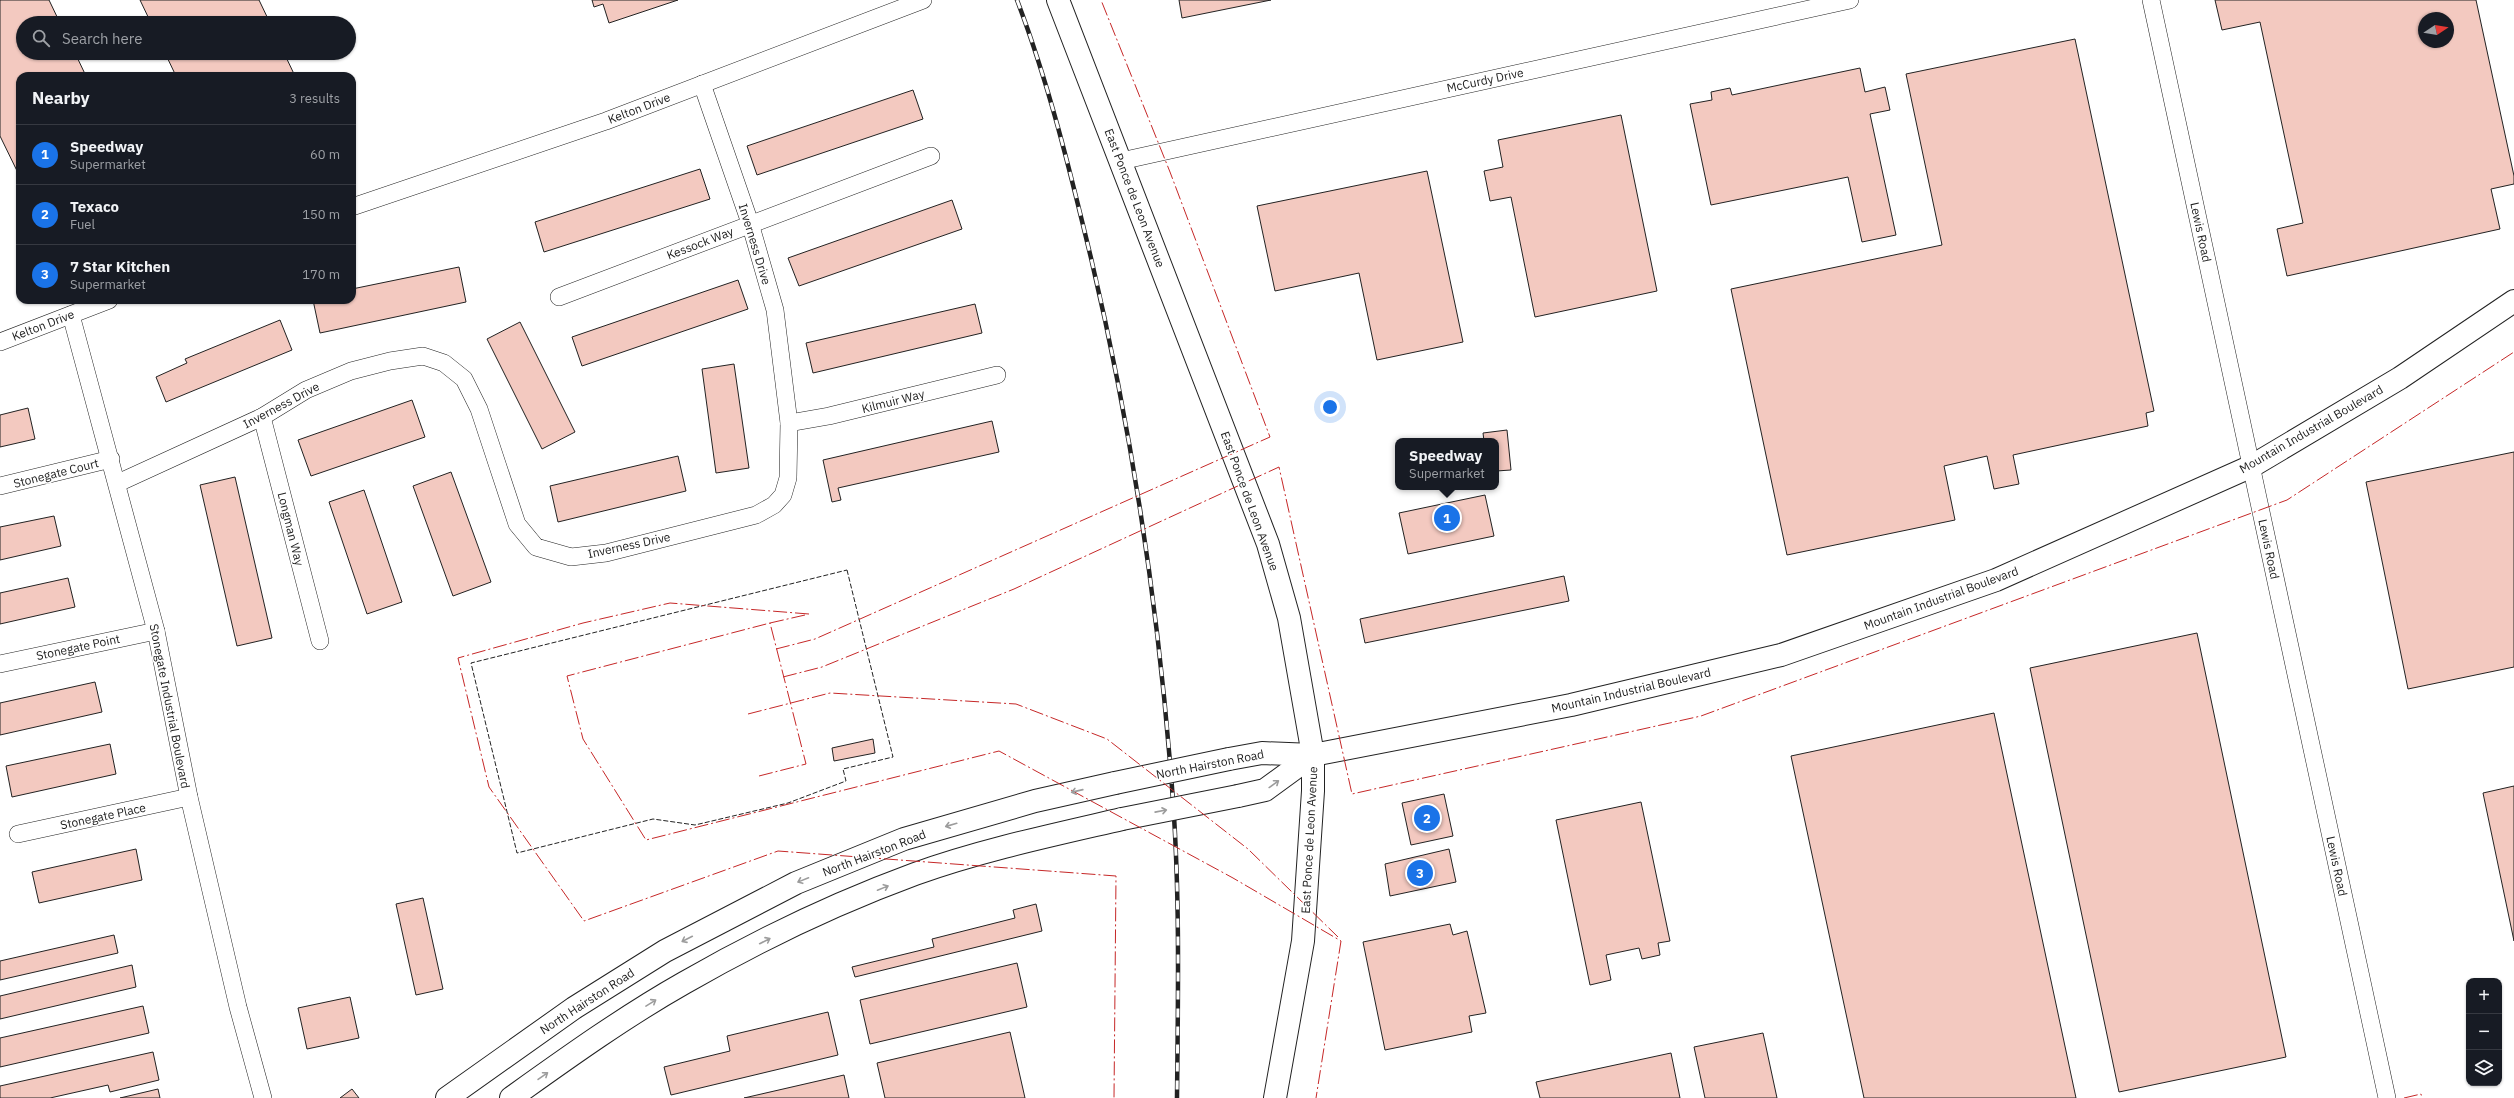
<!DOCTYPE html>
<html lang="en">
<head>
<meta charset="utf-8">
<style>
  :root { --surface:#171b24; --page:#20242c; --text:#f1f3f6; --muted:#9ea1a6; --line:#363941; --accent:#1a73e8 }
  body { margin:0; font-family:"IBM Plex Sans",sans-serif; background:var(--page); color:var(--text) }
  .controls { position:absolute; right:12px; bottom:12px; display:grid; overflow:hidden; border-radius:8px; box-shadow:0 1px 3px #0004 }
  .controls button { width:36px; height:36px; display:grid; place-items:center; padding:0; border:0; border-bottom:1px solid var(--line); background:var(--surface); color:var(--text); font:20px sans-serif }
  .compass { position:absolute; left:2418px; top:12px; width:36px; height:36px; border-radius:50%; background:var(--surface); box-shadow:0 1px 3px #0004; rotate:78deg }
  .you { position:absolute; left:1330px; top:407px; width:14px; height:14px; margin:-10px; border:3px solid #fff; border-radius:50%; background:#1a73e8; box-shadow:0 0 0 6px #1a73e833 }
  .badge { display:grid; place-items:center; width:26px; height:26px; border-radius:50%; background:var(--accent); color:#fff; font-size:13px; font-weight:700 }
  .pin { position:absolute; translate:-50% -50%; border:2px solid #fff; box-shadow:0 1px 4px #0006 }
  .popup { position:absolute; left:1395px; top:438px; width:104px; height:52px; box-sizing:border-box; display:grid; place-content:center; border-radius:8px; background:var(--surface); filter:drop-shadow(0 1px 3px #0005); font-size:13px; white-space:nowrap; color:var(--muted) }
  .popup b { font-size:15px; color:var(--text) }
  .popup::after { content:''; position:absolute; left:50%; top:100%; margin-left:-8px; border:8px solid transparent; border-top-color:var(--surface) }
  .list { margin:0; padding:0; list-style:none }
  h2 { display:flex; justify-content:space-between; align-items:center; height:52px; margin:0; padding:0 16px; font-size:17px }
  h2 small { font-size:13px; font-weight:400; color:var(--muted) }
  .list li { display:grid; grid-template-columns:26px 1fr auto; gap:12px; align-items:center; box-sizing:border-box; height:60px; padding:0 16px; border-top:1px solid var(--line) }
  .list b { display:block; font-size:15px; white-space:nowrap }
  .list p { margin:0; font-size:13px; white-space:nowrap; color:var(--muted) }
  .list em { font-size:13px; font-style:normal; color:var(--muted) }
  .icon { flex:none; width:22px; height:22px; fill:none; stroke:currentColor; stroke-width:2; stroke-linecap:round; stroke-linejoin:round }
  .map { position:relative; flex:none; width:2514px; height:1098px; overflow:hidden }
  .search { position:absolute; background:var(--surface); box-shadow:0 1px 3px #0004; left:16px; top:16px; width:340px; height:44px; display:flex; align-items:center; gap:10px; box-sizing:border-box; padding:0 14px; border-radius:22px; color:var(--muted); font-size:15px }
  .panel { position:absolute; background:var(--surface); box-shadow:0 1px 3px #0004; left:16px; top:72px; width:340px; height:232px; border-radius:12px }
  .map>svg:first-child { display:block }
</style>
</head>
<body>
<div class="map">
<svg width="2514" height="1098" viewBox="0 0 2514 1098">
  <rect width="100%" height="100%" fill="#fff"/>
  <g fill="#f3c9c0" stroke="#222" fill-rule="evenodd">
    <polygon points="0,0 49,0 60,23 23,23 23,53 75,53 86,76 20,76 20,177 0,136"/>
    <polygon points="140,0 259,0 270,23 151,23"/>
    <polygon points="592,0 678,0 609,23 603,4 594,7"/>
    <polygon points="1179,0 1271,0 1182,18"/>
    <path d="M 2215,0 L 2476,0 L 2514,176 L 2514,184 L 2491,189 L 2500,229 L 2287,276 L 2277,229 L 2303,223 L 2260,22 L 2222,30 ZM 2424,18 L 2448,18 L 2448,42 L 2424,42 Z"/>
    <polygon points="2075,39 2154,411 2146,413 2148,426 2013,455 2019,484 1994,489 1987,456 1944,466 1955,520 1787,555 1731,289 1942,245 1906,74"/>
    <polygon points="165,53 284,53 295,76 176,76"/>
    <polygon points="1860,68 1865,92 1885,87 1890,110 1870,114 1896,235 1862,242 1848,177 1711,205 1690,104 1712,100 1711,92 1730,88 1732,95"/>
    <polygon points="913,90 923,119 757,175 747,146"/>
    <polygon points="1621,115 1657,291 1535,317 1511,197 1490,201 1484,171 1503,167 1498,140"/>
    <polygon points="700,169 710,199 544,252 535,222"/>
    <polygon points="1427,171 1463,342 1377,360 1359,273 1275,291 1257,206"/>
    <polygon points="952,200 962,229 799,286 788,258"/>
    <polygon points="459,267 466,302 320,333 313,300 352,300 352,289"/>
    <polygon points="738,280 748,309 582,366 572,337"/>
    <polygon points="975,304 982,333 813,373 806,343"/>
    <polygon points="280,320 292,350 166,402 156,377 187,363 185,359"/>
    <polygon points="520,322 575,432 542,449 487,339"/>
    <polygon points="734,364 749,468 716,473 702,369"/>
    <polygon points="412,400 425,437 311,476 298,440"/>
    <polygon points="28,408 35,439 0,447 0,415"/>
    <polygon points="992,421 999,452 838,488 841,500 832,502 823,460"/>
    <polygon points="1507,430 1511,470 1496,471 1496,441 1484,441 1483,433"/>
    <polygon points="2514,452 2514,667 2408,689 2366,482"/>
    <polygon points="678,456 686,491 558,522 550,486"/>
    <polygon points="451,472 491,582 453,596 413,486"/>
    <polygon points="235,477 272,638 237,646 200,485"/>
    <polygon points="364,490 402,602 367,614 329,502"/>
    <polygon points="1485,495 1494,536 1408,554 1399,513"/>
    <polygon points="54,516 61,546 0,560 0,527"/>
    <polygon points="1564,576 1569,601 1365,643 1360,619"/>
    <polygon points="68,578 75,607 0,624 0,593"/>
    <polygon points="2197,633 2286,1057 2119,1092 2030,668"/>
    <polygon points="95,682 102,712 0,735 0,703"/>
    <polygon points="1994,713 2076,1098 1864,1098 1791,756"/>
    <polygon points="873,739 875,753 834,761 832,748"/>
    <polygon points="110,744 116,774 12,797 6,766"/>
    <polygon points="2514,786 2514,941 2483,793"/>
    <polygon points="1444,794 1453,836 1411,845 1402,803"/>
    <polygon points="1641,802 1670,941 1658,943 1660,955 1642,959 1639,948 1606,955 1611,980 1590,985 1556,820"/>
    <polygon points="136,849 142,880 39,903 32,872"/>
    <polygon points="1449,849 1456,882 1390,896 1385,864"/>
    <polygon points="423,898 443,989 416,995 396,904"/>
    <polygon points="1036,904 1042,931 855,977 852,967 934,947 932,939 1015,918 1013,910"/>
    <polygon points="1450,924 1453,935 1467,931 1486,1013 1469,1016 1472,1032 1385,1050 1363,942"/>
    <polygon points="114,935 118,953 0,980 0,961"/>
    <polygon points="1017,963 1027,1007 870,1044 860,1000"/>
    <polygon points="132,965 136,987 0,1019 0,996"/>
    <polygon points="350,997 359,1038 307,1049 298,1008"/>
    <polygon points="143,1006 149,1033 0,1067 0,1038"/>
    <polygon points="828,1012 838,1055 671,1095 664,1067 730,1051 727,1036"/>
    <polygon points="1010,1032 1025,1098 885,1098 877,1063"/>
    <polygon points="1763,1033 1777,1098 1705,1098 1694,1047"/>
    <polygon points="153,1052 159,1080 110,1092 108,1085 50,1098 0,1098 0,1086"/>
    <polygon points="1671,1053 1680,1098 1540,1098 1536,1082"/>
    <polygon points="844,1075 849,1098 744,1098"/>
    <polygon points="158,1089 160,1098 120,1098"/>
    <polygon points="352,1089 359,1098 340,1098"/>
  </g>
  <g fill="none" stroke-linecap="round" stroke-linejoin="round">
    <defs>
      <g id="street">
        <polyline points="2151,0 2387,1098"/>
        <polyline points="1121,161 1850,0"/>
        <polyline points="352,207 606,121 923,0"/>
        <polyline points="559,297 931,156"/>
        <polyline points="71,315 156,631 189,797 238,1007 263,1098"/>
        <polyline points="0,342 109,300"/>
        <polyline points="262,417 320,641"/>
        <polyline points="789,423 829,416 997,375"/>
        <polyline points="118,483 262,417 306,390 351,371 390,361 423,356 444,363 464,379 479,409 517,524 536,547 571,557 606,553 756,515 774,505 783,495 788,478 789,423 775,310 750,223 702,84"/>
        <polyline points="0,486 111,459"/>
        <polyline points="0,664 156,631"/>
        <polyline points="18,834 189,797"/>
      </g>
      <polyline id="secondary" points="1058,0 1268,544 1289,618 1313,755 1313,791 1303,941 1275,1098"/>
      <g id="primary">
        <polyline points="1229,759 1262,753 1313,755 1571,705 1781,655 1996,580 2252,466 2400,378 2514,301"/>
        <polyline points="1238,796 1265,790 1313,755"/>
        <polyline points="447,1098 574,1008 665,951 796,883 904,839 1035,801 1115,783"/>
        <path d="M 511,1098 C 567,1058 624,1017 684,983 C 757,941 836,903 915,874 C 982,850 1053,835 1122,819"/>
      </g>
    </defs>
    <use href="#street" stroke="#222" stroke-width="18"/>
    <use href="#secondary" stroke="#222" stroke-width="24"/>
    <use href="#primary" stroke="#222" stroke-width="24"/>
    <use href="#street" stroke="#fff" stroke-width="17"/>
    <use href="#secondary" stroke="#fff" stroke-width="22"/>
    <use href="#primary" stroke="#fff" stroke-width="22"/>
    <defs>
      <path id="rail" d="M 1017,0 C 1049,84 1070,171 1091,258 C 1133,436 1160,619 1173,801 C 1180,899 1178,999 1177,1098"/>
    </defs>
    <use href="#rail" stroke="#222" stroke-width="4.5"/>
    <use href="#rail" stroke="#fff" stroke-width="3" stroke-dasharray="9" stroke-linecap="butt"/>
    <defs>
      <g id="primary-bridge">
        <polyline points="1115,783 1229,759"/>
        <polyline points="1122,819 1238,796"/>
      </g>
    </defs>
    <use href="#primary-bridge" stroke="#222" stroke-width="24" stroke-linecap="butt"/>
    <use href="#primary-bridge" stroke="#fff" stroke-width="22"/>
    <polygon stroke="#222" stroke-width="1" stroke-dasharray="5 2" stroke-linecap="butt" points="847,570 893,757 843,769 846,781 788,803 695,825 653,819 517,853 471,663"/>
    <g stroke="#c62828" stroke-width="1" stroke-dasharray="14 3 2 3" stroke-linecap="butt">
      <polyline points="809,614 670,603 583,623 458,658 489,787 584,921 778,851 1116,876 1114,1098"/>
      <polyline points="770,623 805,615"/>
      <polyline points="776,649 815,639 1270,437 1170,172 1101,0"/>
      <polyline points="783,677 822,667 1014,589 1279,467 1352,794 1701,716 2287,500 2514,352"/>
      <polyline points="748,714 830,693 1016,704 1107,739 1248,849 1338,937"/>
      <polyline points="759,776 806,764 770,623 567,676 583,739 646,840 999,751 1233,878 1341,941 1316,1098"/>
      <polyline points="2404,1098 2421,1094 2422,1098"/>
    </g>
  </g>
  <defs><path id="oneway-shaft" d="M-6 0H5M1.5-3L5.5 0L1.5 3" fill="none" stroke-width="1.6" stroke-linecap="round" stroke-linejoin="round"/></defs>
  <g stroke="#9c9c9c">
    <use href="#oneway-shaft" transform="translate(1274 784) rotate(-36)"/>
    <use href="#oneway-shaft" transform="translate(1077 791) rotate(167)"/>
    <use href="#oneway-shaft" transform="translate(1161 811) rotate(-11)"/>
    <use href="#oneway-shaft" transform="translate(951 825) rotate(164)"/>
    <use href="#oneway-shaft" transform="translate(803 880) rotate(158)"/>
    <use href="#oneway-shaft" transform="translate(883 888) rotate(-22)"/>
    <use href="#oneway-shaft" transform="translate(687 939) rotate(153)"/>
    <use href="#oneway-shaft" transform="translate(765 941) rotate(-27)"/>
    <use href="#oneway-shaft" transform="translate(651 1003) rotate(-32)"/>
    <use href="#oneway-shaft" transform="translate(543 1076) rotate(-35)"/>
  </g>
  <g text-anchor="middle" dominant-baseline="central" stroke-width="3" stroke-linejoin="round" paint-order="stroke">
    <g font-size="12" fill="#222" stroke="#fff">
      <text transform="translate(1485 80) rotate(-12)">McCurdy Drive</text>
      <text transform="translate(639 108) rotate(-21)">Kelton Drive</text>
      <text transform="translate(1135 198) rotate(69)">East Ponce de Leon Avenue</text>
      <text transform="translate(2201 232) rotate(78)">Lewis Road</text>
      <text transform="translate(700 243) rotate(-21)">Kessock Way</text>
      <text transform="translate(755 244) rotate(73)">Inverness Drive</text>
      <text transform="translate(43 325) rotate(-21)">Kelton Drive</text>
      <text transform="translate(893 401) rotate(-14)">Kilmuir Way</text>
      <text transform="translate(281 405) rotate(-28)">Inverness Drive</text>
      <text transform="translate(2311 429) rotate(-30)">Mountain Industrial Boulevard</text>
      <text transform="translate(56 473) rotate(-14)">Stonegate Court</text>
      <text transform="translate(1250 501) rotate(70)">East Ponce de Leon Avenue</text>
      <text transform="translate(291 529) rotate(76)">Longman Way</text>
      <text transform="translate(629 545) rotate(-12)">Inverness Drive</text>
      <text transform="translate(2269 549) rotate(78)">Lewis Road</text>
      <text transform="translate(1941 598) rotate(-20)">Mountain Industrial Boulevard</text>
      <text transform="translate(78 647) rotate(-12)">Stonegate Point</text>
      <text transform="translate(1631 690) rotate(-13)">Mountain Industrial Boulevard</text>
      <text transform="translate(170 706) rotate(79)">Stonegate Industrial Boulevard</text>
      <text transform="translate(1210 764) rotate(-11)">North Hairston Road</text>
      <text transform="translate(103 816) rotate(-12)">Stonegate Place</text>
      <text transform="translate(1309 840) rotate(-87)">East Ponce de Leon Avenue</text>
      <text transform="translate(874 853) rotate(-21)">North Hairston Road</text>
      <text transform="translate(2337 866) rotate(78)">Lewis Road</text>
      <text transform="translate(587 1001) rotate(-33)">North Hairston Road</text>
    </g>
  </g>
</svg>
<div class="controls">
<button>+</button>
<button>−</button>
<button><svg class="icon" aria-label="layers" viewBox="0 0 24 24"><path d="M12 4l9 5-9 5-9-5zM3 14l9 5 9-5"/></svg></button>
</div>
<svg class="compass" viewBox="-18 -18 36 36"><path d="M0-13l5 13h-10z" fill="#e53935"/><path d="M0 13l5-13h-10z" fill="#9ea1a6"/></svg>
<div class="you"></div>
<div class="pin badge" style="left:1447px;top:518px">1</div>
<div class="popup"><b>Speedway</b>Supermarket</div>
<div class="pin badge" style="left:1427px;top:818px">2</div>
<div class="pin badge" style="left:1420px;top:873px">3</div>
<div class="search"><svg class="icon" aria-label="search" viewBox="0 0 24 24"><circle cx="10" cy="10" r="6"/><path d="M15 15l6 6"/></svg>Search here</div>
<section class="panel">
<h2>Nearby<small>3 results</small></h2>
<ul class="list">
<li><span class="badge">1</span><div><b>Speedway</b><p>Supermarket</p></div><em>60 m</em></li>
<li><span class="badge">2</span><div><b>Texaco</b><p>Fuel</p></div><em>150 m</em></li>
<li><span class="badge">3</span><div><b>7 Star Kitchen</b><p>Supermarket</p></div><em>170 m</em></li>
</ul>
</section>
</div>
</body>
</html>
